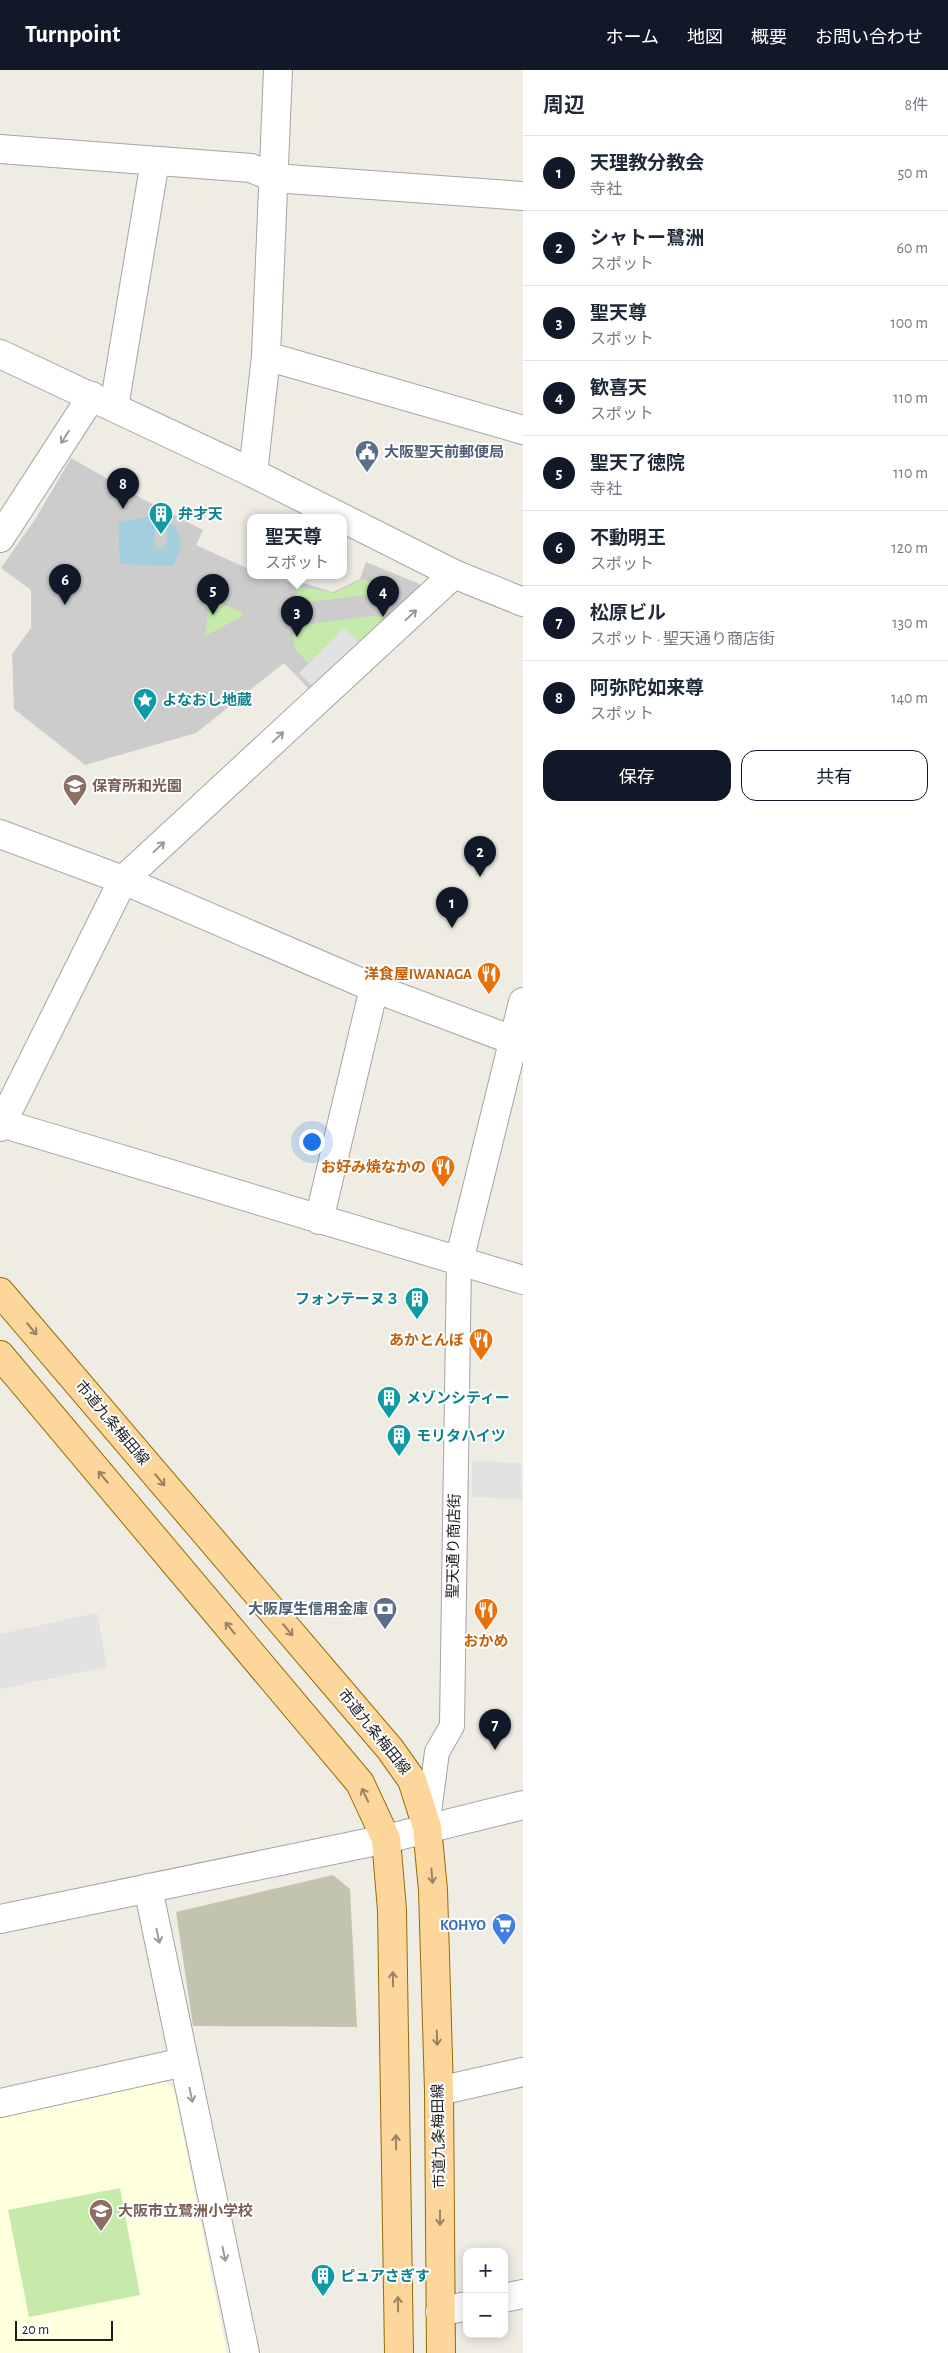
<!DOCTYPE html>
<html lang="ja">
<head>
<meta charset="utf-8">
<style>
  :root { --surface:#fff; --page:#f6f6f7; --text:#1f2937; --muted:#747a83; --line:#e0e1e3; --accent:#111827 }
  body { margin:0; font-family:"Alegreya Sans","Noto Sans JP",sans-serif; background:var(--page); color:var(--text) }
  .controls { position:absolute; right:15px; bottom:15px; display:grid; overflow:hidden; border-radius:10px; box-shadow:0 2px 12px #0003 }
  .controls button { width:45px; height:45px; display:grid; place-items:center; padding:0; border:0; border-bottom:1px solid var(--line); background:var(--surface); color:var(--text); font:25px sans-serif }
  .scale { position:absolute; left:15px; bottom:12px; width:98px; box-sizing:border-box; padding-left:5px; border:2px solid #1e1e1e; border-top:0; font-size:14px; line-height:18px; white-space:nowrap; color:#1e1e1e; -webkit-text-stroke:4px #fff; paint-order:stroke }
  .you { position:absolute; left:311px; top:1071px; width:18px; height:18px; margin:-12px; border:4px solid #fff; border-radius:50%; background:#1a73e8; box-shadow:0 0 0 8px #1a73e833 }
  .badge { display:grid; place-items:center; width:32px; height:32px; border-radius:50%; background:var(--accent); color:#fff; font-size:16px; font-weight:700 }
  .pin { position:absolute; translate:-50% -41px; filter:drop-shadow(0 1px 2px #0008) }
  .pin::after { content:''; position:absolute; top:26px; width:18px; height:15px; background:inherit; clip-path:polygon(0 0,100% 0,50% 100%) }
  .popup { position:absolute; left:247px; top:444px; width:100px; height:65px; box-sizing:border-box; display:grid; place-content:center; border-radius:10px; background:var(--surface); filter:drop-shadow(0 1px 4px #0005); font-size:16px; white-space:nowrap; color:var(--muted) }
  .popup b { font-size:19px; color:var(--text) }
  .popup::after { content:''; position:absolute; left:50%; top:100%; margin-left:-10px; border:10px solid transparent; border-top-color:var(--surface) }
  .list { margin:0; padding:0; list-style:none }
  h2 { display:flex; justify-content:space-between; align-items:center; height:65px; margin:0; padding:0 20px; font-size:21px }
  h2 small { font-size:16px; font-weight:400; color:var(--muted) }
  .list li { display:grid; grid-template-columns:32px 1fr auto; gap:15px; align-items:center; box-sizing:border-box; height:75px; padding:0 20px; border-top:1px solid var(--line) }
  .list b { display:block; font-size:19px; white-space:nowrap }
  .list p { margin:0; font-size:16px; white-space:nowrap; color:var(--muted) }
  .list em { font-size:16px; font-style:normal; color:var(--muted) }
  .actions { display:flex; gap:10px; padding:15px 20px }
  .actions a { flex:1; padding:11px 0; border:1px solid var(--accent); border-radius:15px; text-align:center; font-size:18px; color:var(--accent) }
  .actions .main { background:var(--accent); color:#fff }
  .map { position:relative; flex:none; width:523px; height:2283px; overflow:hidden }
  header { display:flex; align-items:center; gap:30px; box-sizing:border-box; height:70px; padding:0 25px; background:var(--accent); color:#fff }
  header strong { font-size:24px }
  nav { display:flex; gap:28px; margin-inline-start:auto; font-size:18px }
  main { display:flex }
  aside { flex:1; background:var(--surface) }
  .map>svg:first-child { display:block }
</style>
</head>
<body>
<header>
<strong>Turnpoint</strong>
<nav><a>ホーム</a><a>地図</a><a>概要</a><a>お問い合わせ</a></nav>
</header>
<main>
<div class="map">
<svg width="523" height="2283" viewBox="0 0 523 2283">
  <rect width="100%" height="100%" fill="#efece4"/>
  <polygon fill="#feffdd" points="159,2007 174,2019 227,2283 0,2283 0,2040"/>
  <polygon fill="#ccc" points="71,388 141,428 203,460 196,475 251,500 251,506 291,509 333,522 360,509 366,492 427,517 313,623 284,593 196,663 85,695 14,639 12,584 31,558 31,520 1,498 36,448"/>
  <polygon fill="#c3c4af" points="333,1805 350,1819 357,1957 193,1956 176,1842"/>
  <g fill="#c6eaa9">
    <polygon points="363,509 386,519 378,524 298,533 296,516 335,523"/>
    <polygon points="213,530 240,541 243,546 205,566 209,532"/>
    <polygon points="380,545 388,546 359,573 344,558 308,593 295,579 292,565 302,555"/>
    <polygon points="120,2118 140,2225 29,2247 8,2140"/>
  </g>
  <g fill="#e2e2e2">
    <polygon points="344,558 359,573 314,618 299,603"/>
    <polygon points="472,1391 521,1393 522,1429 472,1427"/>
    <polygon points="97,1543 107,1597 0,1619 0,1564"/>
  </g>
  <path fill="#a3cede" fill-rule="evenodd" d="M 153,446 L 175,456 C 183,473 182,479 173,496 L 120,494 L 118,452 ZM 159,456 L 165,458 C 170,466 168,472 163,479 L 158,479 L 154,475 L 155,459 Z"/>
  <g fill="none" stroke-linecap="round" stroke-linejoin="round">
    <defs>
      <polyline id="pedestrian" points="427,1757 437,1682 452,1656 459,1191"/>
      <g id="minor">
        <polyline points="0,79 251,98 274,108 523,126"/>
        <polyline points="0,284 253,403 454,504 523,532"/>
        <polyline points="266,286 523,360"/>
        <polyline points="114,337 155,91"/>
        <polyline points="253,403 266,286 278,0"/>
        <polyline points="0,468 92,326"/>
        <polyline points="0,764 123,810 374,918 523,974"/>
        <polyline points="1,1053 523,1210"/>
        <polyline points="0,1057 123,810 454,504"/>
        <polyline points="319,1150 374,918"/>
        <polyline points="459,1191 523,932"/>
        <polyline points="148,1818 245,2283"/>
        <polyline points="439,2021 523,2002"/>
        <polyline points="0,2033 184,1992"/>
        <polyline points="504,2228 523,2224"/>
        <polyline points="440,2242 467,2236"/>
      </g>
      <polyline id="tertiary" points="0,1849 386,1769 523,1735"/>
      <g id="primary">
        <polyline points="0,1222 390,1679 412,1710 427,1757 433,1820 439,2021 441,2283"/>
        <polyline points="0,1285 360,1713 386,1769 392,1840 399,2283"/>
      </g>
    </defs>
    <use href="#pedestrian" stroke="#a5a5a5" stroke-width="26"/>
    <use href="#minor" stroke="#a5a5a5" stroke-width="30"/>
    <use href="#tertiary" stroke="#a5a5a5" stroke-width="30"/>
    <use href="#primary" stroke="#986b00" stroke-width="30"/>
    <use href="#pedestrian" stroke="#fff" stroke-width="24"/>
    <use href="#minor" stroke="#fff" stroke-width="28"/>
    <use href="#tertiary" stroke="#fff" stroke-width="28"/>
    <use href="#primary" stroke="#fdd69b" stroke-width="28"/>
  </g>
  <defs><path id="oneway-shaft" d="M-6 0H5M1.5-3L5.5 0L1.5 3" fill="none" stroke-width="1.6" stroke-linecap="round" stroke-linejoin="round" transform="scale(1.25)"/></defs>
  <g stroke="#9a9a9a">
    <use href="#oneway-shaft" transform="translate(65 367) rotate(123)"/>
    <use href="#oneway-shaft" transform="translate(411 545) rotate(-43)"/>
    <use href="#oneway-shaft" transform="translate(278 667) rotate(-43)"/>
    <use href="#oneway-shaft" transform="translate(159 777) rotate(-43)"/>
    <use href="#oneway-shaft" transform="translate(158 1866) rotate(78)"/>
    <use href="#oneway-shaft" transform="translate(191 2025) rotate(78)"/>
    <use href="#oneway-shaft" transform="translate(224 2184) rotate(78)"/>
  </g>
  <g stroke="#998363">
    <use href="#oneway-shaft" transform="translate(32 1259) rotate(50)"/>
    <use href="#oneway-shaft" transform="translate(103 1407) rotate(-130)"/>
    <use href="#oneway-shaft" transform="translate(160 1410) rotate(50)"/>
    <use href="#oneway-shaft" transform="translate(230 1558) rotate(-130)"/>
    <use href="#oneway-shaft" transform="translate(288 1560) rotate(50)"/>
    <use href="#oneway-shaft" transform="translate(365 1725) rotate(-115)"/>
    <use href="#oneway-shaft" transform="translate(432 1806) rotate(85)"/>
    <use href="#oneway-shaft" transform="translate(393 1909) rotate(-91)"/>
    <use href="#oneway-shaft" transform="translate(437 1968) rotate(88)"/>
    <use href="#oneway-shaft" transform="translate(396 2072) rotate(-91)"/>
    <use href="#oneway-shaft" transform="translate(440 2148) rotate(90)"/>
    <use href="#oneway-shaft" transform="translate(398 2234) rotate(-91)"/>
  </g>
  <defs>
    <symbol id="civic-pin" viewBox="-11 -11 22 30"><path d="M0 17L-7.5 6A9.5 9.5 0 1 1 7.5 6Z" fill="#5c6f8a" stroke="#fff"/><path d="M-.6-6.5H3V-4.5H.6V-3L4-1V1h2V6H-6V1h2V-1L-.6-3ZM-1.2 2.5V6h2.4V2.5Z" fill="#fff"/></symbol>
    <symbol id="building-pin" viewBox="-11 -11 22 30"><path d="M0 17L-7.5 6A9.5 9.5 0 1 1 7.5 6Z" fill="#0f9aa8" stroke="#fff"/><path d="M-4-6H4V6H1V3H-1V6H-4ZM-2.5-4.3h1.7v1.8h-1.7ZM.8-4.3h1.7v1.8H.8ZM-2.5-1h1.7V.8h-1.7ZM.8-1h1.7V.8H.8Z" fill="#fff"/></symbol>
    <symbol id="sight-pin" viewBox="-11 -11 22 30"><path d="M0 17L-7.5 6A9.5 9.5 0 1 1 7.5 6Z" fill="#0f9aa8" stroke="#fff"/><path d="M0-6L1.8-2.2L6-1.7L2.9 1.2L3.7 5.4L0 3.3L-3.7 5.4L-2.9 1.2L-6-1.7L-1.8-2.2Z" fill="#fff"/></symbol>
    <symbol id="school-pin" viewBox="-11 -11 22 30"><path d="M0 17L-7.5 6A9.5 9.5 0 1 1 7.5 6Z" fill="#8d6e63" stroke="#fff"/><path d="M0-5L7-2L0 1L-7-2ZM-4 1L0 2.5L4 1V4Q0 6-4 4Z" fill="#fff"/></symbol>
    <symbol id="restaurant-pin" viewBox="-11 -11 22 30"><path d="M0 17L-7.5 6A9.5 9.5 0 1 1 7.5 6Z" fill="#e8710a" stroke="#fff"/><path d="M-5-6h1v4h1v-4h1v4h1v-4h1v5L-1.5 .5V6h-2V.5L-5-1ZM5-6V6H3V1.5H1.5Q1.5-4 5-6Z" fill="#fff"/></symbol>
    <symbol id="bank-pin" viewBox="-11 -11 22 30"><path d="M0 17L-7.5 6A9.5 9.5 0 1 1 7.5 6Z" fill="#5c6f8a" stroke="#fff"/><path d="M-6-4H6V4H-6ZM0-2.3a2.3 2.3 0 1 0 0 4.6a2.3 2.3 0 1 0 0-4.6Z" fill="#fff"/></symbol>
    <symbol id="supermarket-pin" viewBox="-11 -11 22 30"><path d="M0 17L-7.5 6A9.5 9.5 0 1 1 7.5 6Z" fill="#3f7fe0" stroke="#fff"/><path d="M-6-5.5h2.5l.6 2H6L4.5 2H-2.5L-4.4-4H-6ZM-1.5 3.2a1.3 1.3 0 1 0 .1 0ZM3 3.2a1.3 1.3 0 1 0 .1 0Z" fill="#fff"/></symbol>
  </defs>
  <g fill-rule="evenodd">
    <use href="#civic-pin" x="353" y="368" width="28" height="38"/>
    <use href="#building-pin" x="147" y="430" width="28" height="38"/>
    <use href="#sight-pin" x="131" y="616" width="28" height="38"/>
    <use href="#school-pin" x="61" y="702" width="28" height="38"/>
    <use href="#restaurant-pin" x="475" y="890" width="28" height="38"/>
    <use href="#restaurant-pin" x="429" y="1083" width="28" height="38"/>
    <use href="#building-pin" x="403" y="1215" width="28" height="38"/>
    <use href="#restaurant-pin" x="467" y="1256" width="28" height="38"/>
    <use href="#building-pin" x="375" y="1314" width="28" height="38"/>
    <use href="#building-pin" x="385" y="1352" width="28" height="38"/>
    <use href="#bank-pin" x="371" y="1525" width="28" height="38"/>
    <use href="#restaurant-pin" x="472" y="1526" width="28" height="38"/>
    <use href="#supermarket-pin" x="490" y="1841" width="28" height="38"/>
    <use href="#school-pin" x="87" y="2127" width="28" height="38"/>
    <use href="#building-pin" x="309" y="2192" width="28" height="38"/>
  </g>
  <g text-anchor="middle" dominant-baseline="central" stroke-width="4" stroke-linejoin="round" paint-order="stroke">
    <g font-size="15" font-weight="bold" fill="#4e5e75" stroke="#fff" text-anchor="start">
      <text x="384" y="382">大阪聖天前郵便局</text>
      <text x="368" y="1539" text-anchor="end">大阪厚生信用金庫</text>
    </g>
    <g font-size="15" font-weight="bold" fill="#0d838f" stroke="#fff" text-anchor="start">
      <text x="178" y="444">弁才天</text>
      <text x="162" y="630">よなおし地蔵</text>
      <text x="400" y="1229" text-anchor="end">フォンテーヌ３</text>
      <text x="406" y="1328">メゾンシティー</text>
      <text x="416" y="1366">モリタハイツ</text>
      <text x="340" y="2206">ピュアさぎす</text>
    </g>
    <g font-size="15" font-weight="bold" fill="#785e54" stroke="#fff" text-anchor="start">
      <text x="92" y="716">保育所和光園</text>
      <text x="118" y="2141">大阪市立鷺洲小学校</text>
    </g>
    <g font-size="15" font-weight="bold" fill="#c56008" stroke="#fff" text-anchor="end">
      <text x="472" y="904">洋食屋IWANAGA</text>
      <text x="426" y="1097">お好み焼なかの</text>
      <text x="464" y="1270">あかとんぼ</text>
      <text x="486" y="1571" text-anchor="middle">おかめ</text>
    </g>
    <g font-size="15" fill="#1e1e1e" stroke="#fff">
      <text transform="translate(112 1353) rotate(50)">市道九条梅田線</text>
      <text transform="translate(454 1476) rotate(-89)">聖天通り商店街</text>
      <text transform="translate(374 1662) rotate(51)">市道九条梅田線</text>
      <text transform="translate(439 2066) rotate(-91)">市道九条梅田線</text>
    </g>
    <g font-size="15" font-weight="bold" fill="#366cbe" stroke="#fff" text-anchor="end">
      <text x="486" y="1855">KOHYO</text>
    </g>
  </g>
</svg>
<div class="controls">
<button>+</button>
<button>−</button>
</div>
<div class="scale">20 m</div>
<div class="you"></div>
<div class="pin badge" style="left:452px;top:858px">1</div>
<div class="pin badge" style="left:480px;top:807px">2</div>
<div class="pin badge" style="left:297px;top:567px">3</div>
<div class="popup"><b>聖天尊</b>スポット</div>
<div class="pin badge" style="left:383px;top:547px">4</div>
<div class="pin badge" style="left:213px;top:545px">5</div>
<div class="pin badge" style="left:65px;top:535px">6</div>
<div class="pin badge" style="left:495px;top:1680px">7</div>
<div class="pin badge" style="left:123px;top:439px">8</div>
</div>
<aside>
<h2>周辺<small>8件</small></h2>
<ul class="list">
<li><span class="badge">1</span><div><b>天理教分教会</b><p>寺社</p></div><em>50 m</em></li>
<li><span class="badge">2</span><div><b>シャトー鷺洲</b><p>スポット</p></div><em>60 m</em></li>
<li><span class="badge">3</span><div><b>聖天尊</b><p>スポット</p></div><em>100 m</em></li>
<li><span class="badge">4</span><div><b>歓喜天</b><p>スポット</p></div><em>110 m</em></li>
<li><span class="badge">5</span><div><b>聖天了徳院</b><p>寺社</p></div><em>110 m</em></li>
<li><span class="badge">6</span><div><b>不動明王</b><p>スポット</p></div><em>120 m</em></li>
<li><span class="badge">7</span><div><b>松原ビル</b><p>スポット · 聖天通り商店街</p></div><em>130 m</em></li>
<li><span class="badge">8</span><div><b>阿弥陀如来尊</b><p>スポット</p></div><em>140 m</em></li>
</ul>
<div class="actions"><a class="main">保存</a><a>共有</a></div>
</aside>
</main>
</body>
</html>
